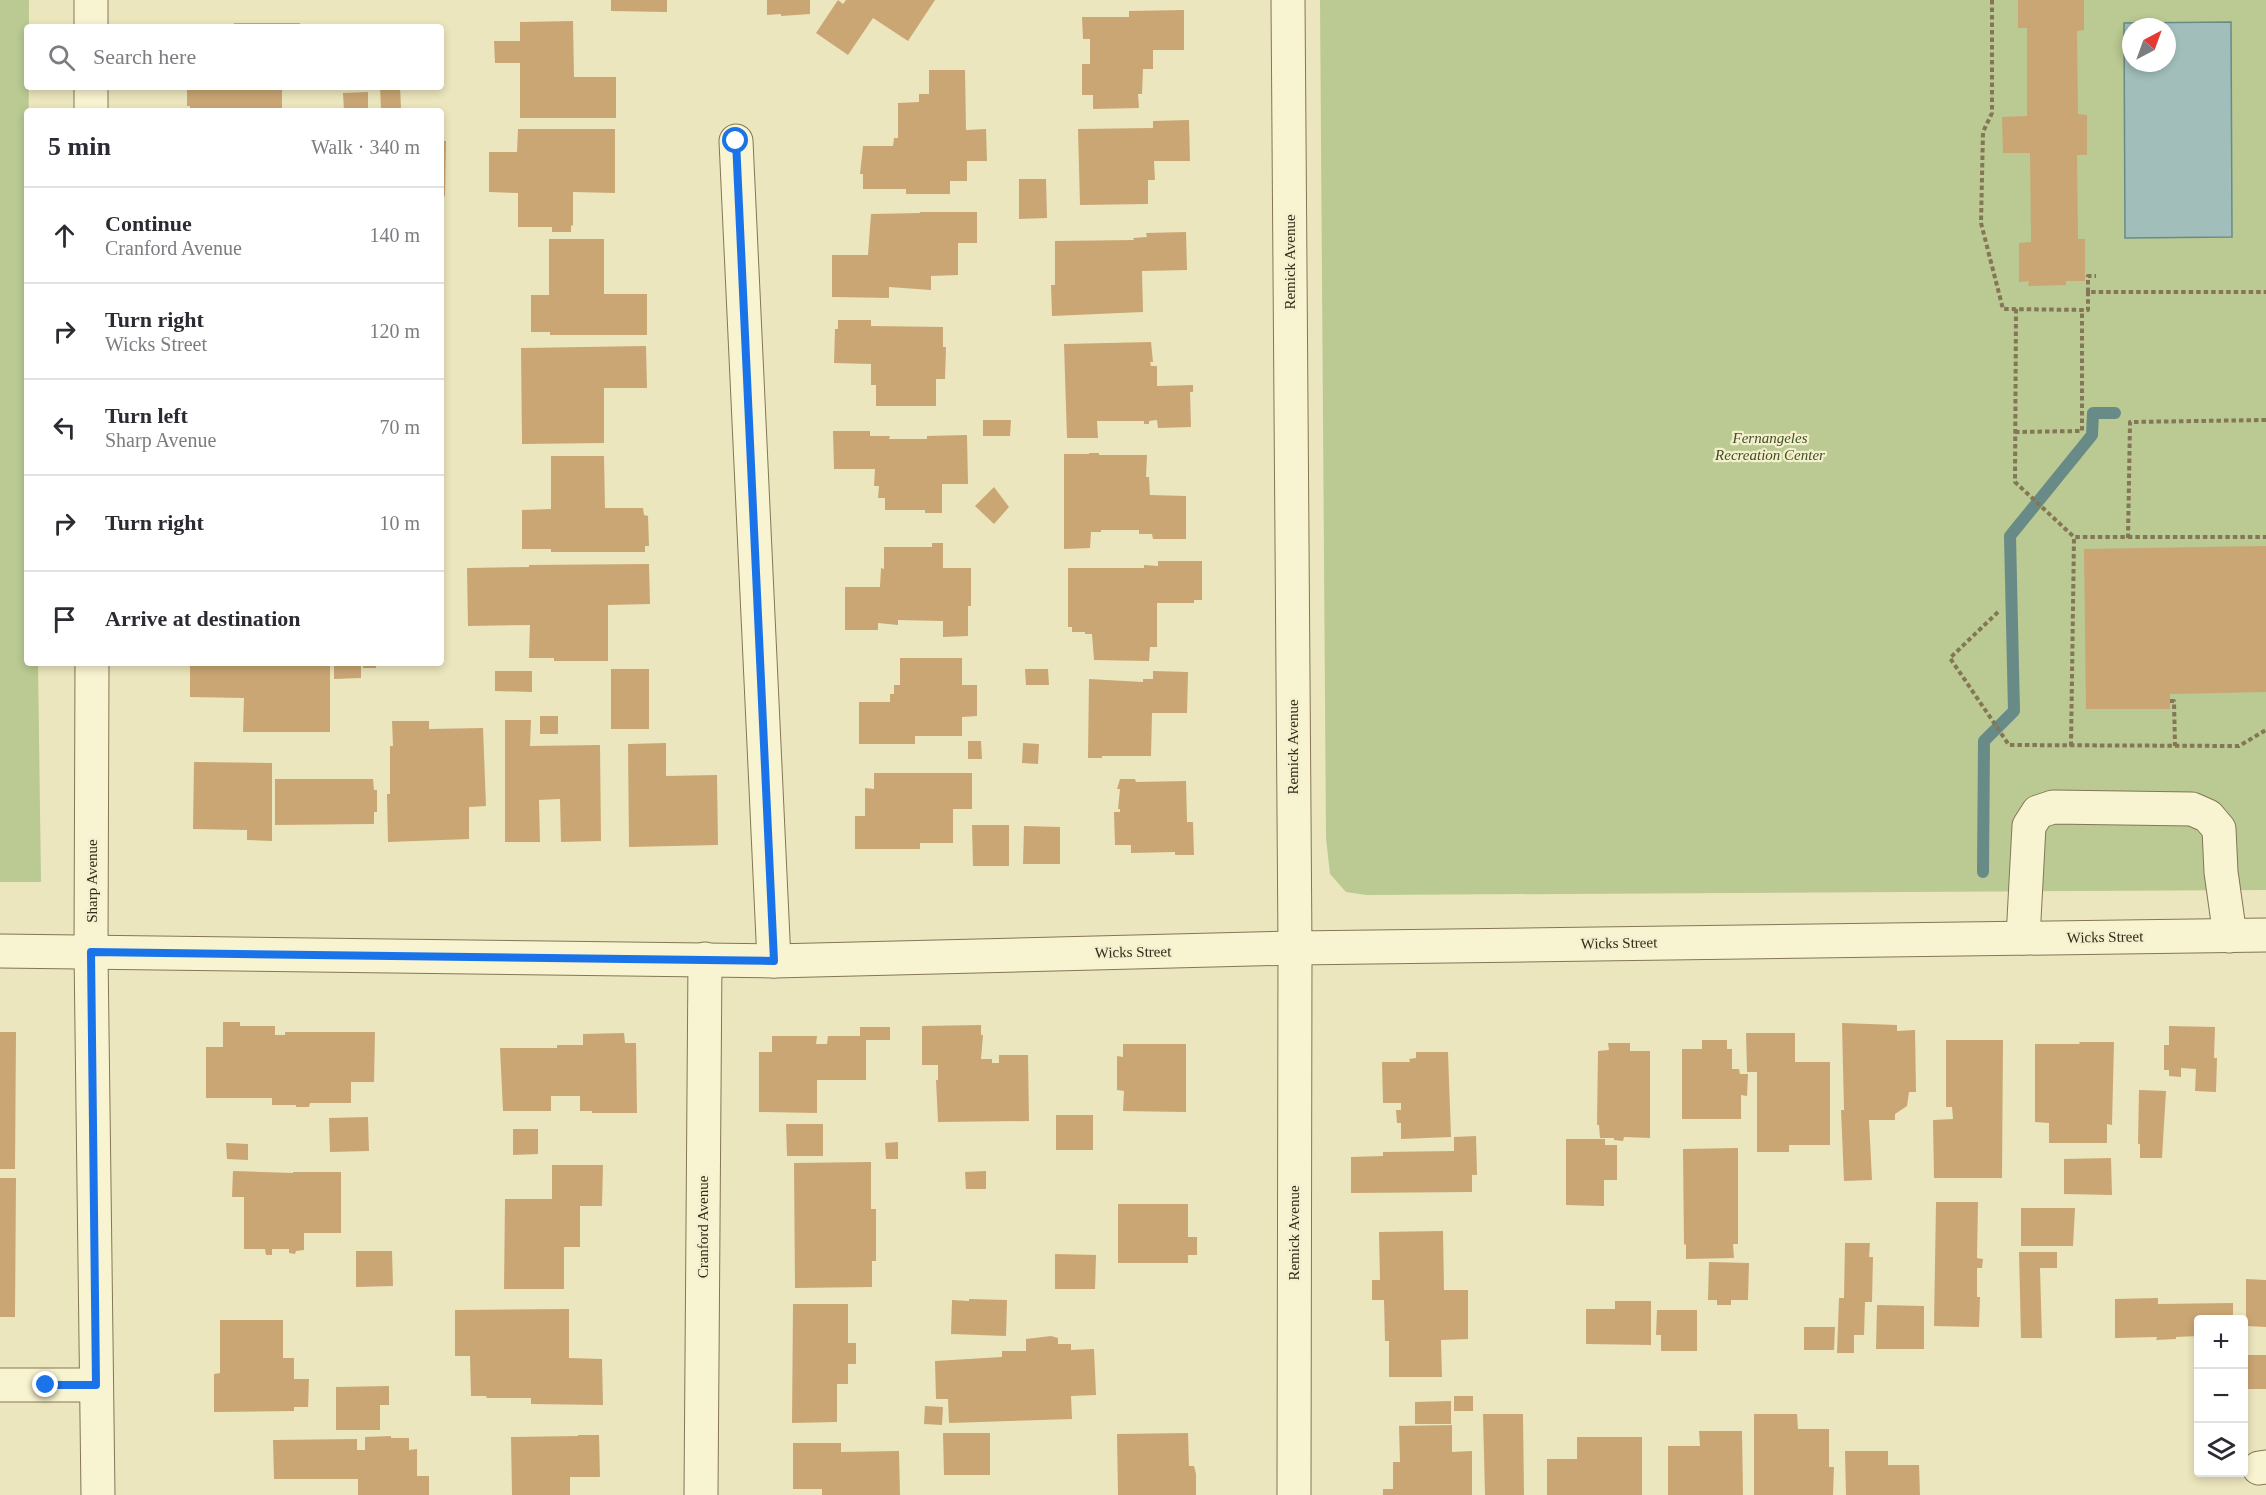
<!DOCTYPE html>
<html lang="en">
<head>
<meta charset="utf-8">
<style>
  :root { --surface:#fff; --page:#f7f7f7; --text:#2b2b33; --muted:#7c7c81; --line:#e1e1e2 }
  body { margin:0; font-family:Georgia,serif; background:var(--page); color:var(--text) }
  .controls { position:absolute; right:18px; bottom:18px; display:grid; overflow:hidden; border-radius:6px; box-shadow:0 3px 9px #0003 }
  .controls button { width:54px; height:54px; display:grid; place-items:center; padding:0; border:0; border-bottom:2px solid var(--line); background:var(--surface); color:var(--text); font:30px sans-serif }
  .compass { position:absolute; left:2122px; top:18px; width:54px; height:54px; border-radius:50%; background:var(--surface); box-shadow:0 3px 9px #0003; rotate:41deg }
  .stop { position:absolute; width:18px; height:18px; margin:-14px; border:4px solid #1a73e8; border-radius:50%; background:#fff }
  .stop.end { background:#1a73e8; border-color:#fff; box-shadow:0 2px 6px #0008 }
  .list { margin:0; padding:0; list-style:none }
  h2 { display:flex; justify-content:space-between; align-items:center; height:78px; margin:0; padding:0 24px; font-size:26px }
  h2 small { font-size:20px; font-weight:400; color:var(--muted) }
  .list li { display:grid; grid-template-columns:39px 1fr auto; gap:18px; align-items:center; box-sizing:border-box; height:96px; padding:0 24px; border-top:2px solid var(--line) }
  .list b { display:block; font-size:22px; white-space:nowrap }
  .list p { margin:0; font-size:20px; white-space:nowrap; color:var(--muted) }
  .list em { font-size:20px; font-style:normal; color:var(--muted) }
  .icon { flex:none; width:33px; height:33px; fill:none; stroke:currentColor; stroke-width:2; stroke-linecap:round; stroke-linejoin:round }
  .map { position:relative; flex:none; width:2266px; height:1495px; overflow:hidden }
  .search { position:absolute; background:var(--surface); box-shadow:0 3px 9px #0003; left:24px; top:24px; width:420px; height:66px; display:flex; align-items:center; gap:15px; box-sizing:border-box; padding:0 21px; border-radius:6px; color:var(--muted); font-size:22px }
  .panel { position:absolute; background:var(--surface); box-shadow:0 3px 9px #0003; left:24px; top:108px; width:420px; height:558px; border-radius:6px }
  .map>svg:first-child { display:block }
</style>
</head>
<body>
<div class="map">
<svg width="2266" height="1495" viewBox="0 0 2266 1495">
  <rect width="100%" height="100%" fill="#ece6be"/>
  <g fill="#baca92" fill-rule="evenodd">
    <polygon points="0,0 29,0 27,663 38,663 41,882 0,882"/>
    <path d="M 1320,0 L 2266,0 L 2266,890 L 1367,895 L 1346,892 L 1330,874 L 1326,838 ZM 2131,27 L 2167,27 L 2167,63 L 2131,63 Z"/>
  </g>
  <path fill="#a1beba" stroke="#698b88" stroke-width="1.5" fill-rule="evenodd" d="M 2231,22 L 2232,237 L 2125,238 L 2124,23 ZM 2131,27 L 2167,27 L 2167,63 L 2131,63 Z"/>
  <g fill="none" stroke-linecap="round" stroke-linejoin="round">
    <polyline stroke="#698b88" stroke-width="12" points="1983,872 1984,741 2014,711 2010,536 2092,435 2093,413 2115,413"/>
  </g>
  <g fill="#caa674">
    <polygon points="611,0 667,0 667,12 611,11"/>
    <polygon points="767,0 810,0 810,14 781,16 781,14 767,15"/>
    <polygon points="838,0 843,4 846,0 935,0 908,41 873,18 848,55 816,33"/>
    <polygon points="2018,0 2084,0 2084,30 2077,31 2078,114 2087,115 2087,155 2077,155 2078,239 2085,239 2085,281 2066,281 2066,285 2028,286 2029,281 2019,282 2019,243 2031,242 2030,153 2003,153 2002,117 2027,116 2027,28 2018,28"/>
    <polygon points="1184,10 1184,50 1153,50 1153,69 1143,69 1142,94 1138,94 1139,108 1093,109 1093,95 1082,95 1082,64 1090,64 1090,39 1083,39 1082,17 1129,17 1129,11"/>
    <polygon points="573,21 574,77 616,77 616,118 520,118 520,63 495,63 494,41 520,41 520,22"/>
    <polygon points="234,23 300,23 300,27 233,27"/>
    <polygon points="929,70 965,70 966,130 986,129 987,161 967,161 967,181 950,181 950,194 906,194 906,189 863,189 863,174 860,174 863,146 893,146 894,138 898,138 898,103 919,102 919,94 929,94"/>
    <polygon points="191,87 282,87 282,111 190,111 190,106 187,106 187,88"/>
    <polygon points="380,87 400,87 401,108 381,109"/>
    <polygon points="368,92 368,111 344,111 343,93"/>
    <polygon points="1189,120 1190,161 1154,161 1155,180 1148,180 1148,204 1080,205 1078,129 1153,128 1153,121"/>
    <polygon points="518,129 615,129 615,193 573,192 573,225 571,226 571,232 552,232 552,227 518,227 518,193 489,192 489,152 517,152"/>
    <polygon points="441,141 446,141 445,196 441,196"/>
    <polygon points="1019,179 1046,179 1047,218 1019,219"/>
    <polygon points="920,212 977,212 977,243 958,243 958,275 931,276 931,290 889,287 889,298 832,297 832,255 868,255 871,214 920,213"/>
    <polygon points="1186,232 1187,270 1142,271 1143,312 1052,316 1051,285 1055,285 1055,241 1134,240 1133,238 1147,237 1146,233"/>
    <polygon points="549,239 604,239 604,294 647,294 647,335 550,335 550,332 531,332 531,295 549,295"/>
    <polygon points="838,320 871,320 871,326 943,327 943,347 946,347 945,379 936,379 936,406 876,406 876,385 871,385 871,364 834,363 835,329 838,329"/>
    <polygon points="1151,342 1153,362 1150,362 1151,366 1157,366 1157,386 1193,385 1193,392 1190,392 1191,427 1158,428 1157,420 1149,421 1149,424 1144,424 1144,421 1097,421 1098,438 1067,438 1064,344"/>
    <polygon points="646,346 647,388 604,388 604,443 522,444 521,348"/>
    <polygon points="983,420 1011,420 1010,436 983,436"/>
    <polygon points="833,431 870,431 870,436 890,436 889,439 927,439 927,436 967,435 968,484 942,484 942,513 925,513 925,510 885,510 885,498 878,498 879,486 874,486 875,469 834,469"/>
    <polygon points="1089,453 1099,453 1099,455 1147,455 1146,477 1149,477 1150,495 1186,496 1186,539 1153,539 1152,534 1139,534 1139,530 1101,530 1101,532 1091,532 1090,548 1064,549 1064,454 1089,454"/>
    <polygon points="551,456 604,456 605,508 643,508 644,515 648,516 649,546 645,546 645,552 551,552 551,549 522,549 522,510 551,509"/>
    <polygon points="994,487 1009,507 994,524 975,506"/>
    <polygon points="932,543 943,543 943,568 971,568 971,606 968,606 968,636 943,637 943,621 898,620 898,625 878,623 878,630 845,630 845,587 880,587 881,568 884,569 884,547 932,547"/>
    <polygon points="2266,546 2266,692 2170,694 2170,709 2086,709 2084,549"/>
    <polygon points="1158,561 1202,561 1202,600 1194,600 1194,603 1157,603 1157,647 1150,647 1149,661 1094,660 1092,634 1085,634 1085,632 1072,632 1072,627 1068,627 1068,568 1144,568 1144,565 1158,566"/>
    <polygon points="649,564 650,604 608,605 608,661 554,661 554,658 529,658 530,625 468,626 467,568 529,567 529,565"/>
    <polygon points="900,658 962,658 962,685 977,685 977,716 962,717 962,736 915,736 915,744 859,744 859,702 890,702 890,694 894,694 894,685 900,685"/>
    <polygon points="190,663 330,663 330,732 243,732 244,698 190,697"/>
    <polygon points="334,663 361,663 361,678 334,679"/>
    <rect x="363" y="663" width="13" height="5"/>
    <rect x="611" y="669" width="38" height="60"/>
    <polygon points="1025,669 1048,669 1049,685 1026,685"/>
    <polygon points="495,671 532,671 532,692 495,691"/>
    <polygon points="1153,671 1188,672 1187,713 1152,713 1151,756 1102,756 1102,758 1088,758 1089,679 1143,682 1143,679 1153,679"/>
    <rect x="540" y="716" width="18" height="18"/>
    <polygon points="505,720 531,720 530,746 600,745 601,841 561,842 560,799 539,800 540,842 505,842"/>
    <polygon points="392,721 429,721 429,729 483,728 486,806 469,807 469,839 388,842 387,794 390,794 390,746 393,746"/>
    <polygon points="968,741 981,741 982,759 968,759"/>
    <polygon points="666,743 666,776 717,775 718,845 629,847 628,744"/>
    <polygon points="1023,743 1039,744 1038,764 1022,763"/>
    <polygon points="194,762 272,763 272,841 247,840 247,830 193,829"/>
    <polygon points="874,773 972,773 972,809 953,809 953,843 920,843 920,849 855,849 855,816 865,816 865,788 874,789"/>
    <polygon points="275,779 373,779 374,790 377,790 377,812 374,812 374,824 275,825"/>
    <polygon points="1120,779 1135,779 1136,782 1186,781 1187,822 1193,822 1194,855 1175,855 1175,852 1131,853 1131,845 1115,845 1114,812 1120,812 1120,809 1118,809 1120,789 1117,789"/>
    <polygon points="972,825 1009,825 1009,866 973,866"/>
    <polygon points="1024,826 1060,827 1060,864 1023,864"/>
    <polygon points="223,1022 240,1022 240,1026 275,1026 275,1035 285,1035 285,1032 375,1032 374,1082 351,1082 351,1103 310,1103 309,1107 296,1107 296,1105 272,1105 272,1098 206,1098 206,1047 223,1047"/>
    <polygon points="1842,1023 1897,1025 1897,1031 1915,1030 1916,1092 1909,1092 1907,1106 1895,1114 1895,1120 1869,1120 1872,1180 1844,1181 1841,1110 1844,1110"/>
    <polygon points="981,1025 981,1035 983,1035 981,1059 992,1059 992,1063 999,1063 999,1055 1028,1055 1029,1121 938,1122 936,1080 938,1080 938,1065 922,1065 922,1026"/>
    <polygon points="2169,1026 2215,1027 2214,1058 2217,1058 2216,1092 2195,1091 2196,1069 2181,1068 2181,1077 2169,1076 2169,1070 2164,1070 2164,1045 2169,1045"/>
    <polygon points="860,1027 890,1027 890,1040 866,1040 866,1080 817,1080 817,1113 759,1112 759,1052 772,1052 772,1036 817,1036 816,1044 827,1044 828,1036 860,1036"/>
    <polygon points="0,1032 16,1032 15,1169 0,1169"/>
    <polygon points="624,1033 625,1043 636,1043 637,1113 592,1113 592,1111 580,1111 580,1096 551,1096 551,1111 503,1111 500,1048 557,1048 557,1045 583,1045 583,1034"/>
    <polygon points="1746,1033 1795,1033 1795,1062 1830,1062 1830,1145 1789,1145 1789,1152 1757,1152 1757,1072 1747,1072"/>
    <polygon points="1702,1040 1727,1040 1727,1049 1732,1049 1732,1069 1739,1069 1740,1074 1748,1074 1747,1096 1741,1095 1741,1119 1682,1119 1682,1049 1702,1049"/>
    <polygon points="1946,1040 2003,1040 2002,1178 1934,1178 1933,1120 1953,1119 1952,1107 1946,1107"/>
    <polygon points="2079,1042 2114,1042 2112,1125 2107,1124 2107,1143 2049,1143 2049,1123 2035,1122 2035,1044 2080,1044"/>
    <polygon points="1608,1043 1630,1043 1630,1051 1650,1051 1650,1138 1624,1137 1623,1141 1614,1140 1614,1138 1600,1138 1599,1125 1597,1125 1598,1051 1609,1050"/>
    <polygon points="1123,1044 1186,1044 1186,1112 1123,1111 1124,1091 1117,1090 1117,1056 1123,1057"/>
    <polygon points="1416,1052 1448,1052 1451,1137 1401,1139 1401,1123 1397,1123 1396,1110 1401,1110 1401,1103 1383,1103 1382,1062 1410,1062 1409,1059 1416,1058"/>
    <polygon points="2139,1090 2166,1091 2162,1158 2140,1158 2140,1144 2138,1144"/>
    <rect x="1056" y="1115" width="37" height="35"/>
    <polygon points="368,1117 369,1151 330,1152 329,1118"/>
    <polygon points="786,1124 823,1124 823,1156 787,1156"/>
    <polygon points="513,1129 538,1129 538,1154 513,1155"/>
    <polygon points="1476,1136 1477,1175 1472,1175 1472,1192 1351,1193 1351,1157 1383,1156 1383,1152 1454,1151 1454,1137"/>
    <polygon points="1566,1139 1605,1139 1605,1145 1617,1145 1617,1180 1604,1180 1604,1206 1566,1205"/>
    <polygon points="898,1142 898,1159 886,1159 885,1143"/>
    <polygon points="226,1143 248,1144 248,1160 227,1159"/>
    <polygon points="1738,1148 1738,1244 1733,1244 1734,1258 1686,1259 1686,1244 1684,1245 1683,1149"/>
    <polygon points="2111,1158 2112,1195 2064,1194 2064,1159"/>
    <polygon points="871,1162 871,1209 876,1209 876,1261 872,1261 872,1287 795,1288 794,1163"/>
    <polygon points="552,1165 603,1165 602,1206 580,1206 580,1247 564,1247 564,1289 504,1289 505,1199 552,1199"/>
    <polygon points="233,1171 293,1173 293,1172 341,1172 341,1233 304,1233 304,1250 296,1251 295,1254 289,1253 289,1249 272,1249 272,1255 266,1255 265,1249 244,1249 244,1197 232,1197"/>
    <polygon points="986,1171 986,1189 966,1189 965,1172"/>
    <polygon points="0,1178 16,1178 15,1317 0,1317"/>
    <polygon points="1936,1202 1978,1202 1977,1258 1983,1259 1982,1268 1977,1268 1977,1297 1980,1297 1979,1327 1934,1326"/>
    <polygon points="1118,1204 1188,1204 1188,1237 1197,1237 1197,1255 1188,1255 1188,1263 1118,1263"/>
    <polygon points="2021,1208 2075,1208 2073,1246 2021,1246"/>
    <polygon points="1443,1231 1444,1290 1468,1290 1468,1339 1441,1340 1442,1377 1389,1377 1389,1341 1385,1341 1384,1300 1372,1300 1372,1280 1380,1280 1379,1232"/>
    <polygon points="1845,1243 1870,1243 1869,1257 1873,1257 1872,1302 1865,1302 1864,1335 1854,1335 1854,1353 1837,1353 1839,1298 1844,1298"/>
    <polygon points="356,1251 392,1251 393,1286 356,1287"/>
    <polygon points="2019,1252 2057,1252 2057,1268 2040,1268 2042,1338 2021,1338"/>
    <polygon points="1055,1254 1096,1255 1095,1289 1055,1289"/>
    <polygon points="1709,1262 1749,1263 1748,1300 1731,1300 1731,1305 1717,1305 1717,1300 1708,1300"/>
    <polygon points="2246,1279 2266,1280 2266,1327 2246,1326"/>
    <polygon points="2158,1298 2158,1304 2233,1303 2233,1320 2198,1320 2198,1336 2176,1337 2176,1339 2156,1340 2157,1337 2115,1338 2115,1299"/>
    <polygon points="969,1299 1007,1300 1006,1336 951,1334 952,1300 969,1301"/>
    <polygon points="1615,1301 1651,1301 1651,1345 1586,1344 1586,1309 1615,1309"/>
    <polygon points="793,1304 848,1304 848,1343 856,1343 856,1364 848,1364 848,1384 837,1384 837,1422 792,1423"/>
    <polygon points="1877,1305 1924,1306 1924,1349 1876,1349"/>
    <polygon points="569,1309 569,1358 602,1359 603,1405 531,1404 531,1398 487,1398 486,1396 471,1396 470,1356 455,1356 455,1310"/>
    <polygon points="1657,1310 1697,1310 1697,1351 1661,1351 1661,1335 1656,1335"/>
    <polygon points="220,1320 283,1320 283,1358 294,1358 294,1379 309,1379 308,1407 294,1407 294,1411 214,1412 214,1374 220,1373"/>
    <polygon points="1804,1327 1835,1327 1834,1350 1804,1350"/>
    <polygon points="1051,1336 1058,1338 1058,1344 1071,1344 1071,1350 1094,1349 1096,1395 1071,1396 1072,1419 949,1423 948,1399 936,1399 935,1361 1002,1357 1002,1351 1026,1351 1026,1339"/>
    <rect x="2246" y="1355" width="20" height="34"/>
    <polygon points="389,1386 389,1405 380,1405 380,1430 336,1430 336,1387"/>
    <rect x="1454" y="1396" width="19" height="15"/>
    <polygon points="1451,1401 1451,1424 1415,1424 1415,1402"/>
    <polygon points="925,1406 943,1407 942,1425 924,1424"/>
    <polygon points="1483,1414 1523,1414 1524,1495 1485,1495"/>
    <polygon points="1754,1414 1797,1414 1798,1429 1829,1429 1829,1467 1834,1467 1833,1495 1754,1495"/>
    <polygon points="1452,1425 1452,1452 1472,1451 1472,1495 1383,1495 1383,1489 1393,1489 1393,1462 1400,1462 1399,1426"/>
    <polygon points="1699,1431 1742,1431 1743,1495 1668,1495 1668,1446 1700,1446"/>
    <polygon points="943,1433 990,1433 990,1475 944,1475"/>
    <polygon points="1188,1433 1189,1466 1194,1466 1196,1474 1196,1495 1118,1495 1117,1434"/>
    <polygon points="578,1435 599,1435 600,1477 570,1477 570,1495 512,1495 511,1437 578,1436"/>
    <polygon points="391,1436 391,1438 409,1438 409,1450 417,1449 417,1476 429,1476 429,1495 358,1495 358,1479 274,1479 273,1440 357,1439 357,1450 365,1450 365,1437"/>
    <polygon points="1577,1437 1642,1437 1642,1495 1547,1495 1547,1459 1577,1459"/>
    <polygon points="793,1443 841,1443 841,1452 899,1451 900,1495 822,1495 822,1489 793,1489"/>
    <polygon points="1845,1451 1888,1451 1888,1465 1919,1465 1920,1495 1846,1495"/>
  </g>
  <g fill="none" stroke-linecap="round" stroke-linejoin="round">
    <defs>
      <g id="minor">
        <polyline points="91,0 91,27"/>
        <polyline points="1288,0 1295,948 1294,1495"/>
        <polyline points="91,87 91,111"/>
        <polyline points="736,141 774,961"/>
        <polyline points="92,663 91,952 98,1495"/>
        <polyline points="2023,938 2029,826 2038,812 2053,807 2192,809 2208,816 2219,829 2221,872 2230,936"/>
        <polyline points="0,951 774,961 1295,948 2266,935"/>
        <polyline points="0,1385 96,1385"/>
        <polyline points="2259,1468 2266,1467"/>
        <polyline points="701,1495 705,959"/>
      </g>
    </defs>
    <use href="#minor" stroke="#847657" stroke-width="35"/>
    <g stroke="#847657" stroke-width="4" stroke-dasharray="4.5 3" stroke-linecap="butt">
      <polyline points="1992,0 1992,113 1983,132 1981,223 2003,309 2088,310 2088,292 2266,292"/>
      <polyline points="2088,292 2088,276 2096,276"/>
      <polyline points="2016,309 2015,482 2074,537 2266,537"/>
      <polyline points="2015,432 2082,431 2082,309"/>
      <polyline points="2128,538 2130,422 2266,420"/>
      <polyline points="1998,612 1950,658 2009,745 2239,746 2266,730"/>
      <polyline points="2170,701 2174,701 2175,746"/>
      <polyline points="2071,746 2074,537"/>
    </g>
    <use href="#minor" stroke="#f8f3d0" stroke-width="33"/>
  </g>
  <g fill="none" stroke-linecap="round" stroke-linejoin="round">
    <polyline stroke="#1a73e8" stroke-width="8" points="46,1385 96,1385 91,952 774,961 736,141"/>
  </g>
  <g text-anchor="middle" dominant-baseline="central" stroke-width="4.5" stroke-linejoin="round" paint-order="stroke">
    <g font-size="15" fill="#342b1b" stroke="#f4efcd">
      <text transform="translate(1290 262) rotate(-90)">Remick Avenue</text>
      <text transform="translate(1293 747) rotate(-90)">Remick Avenue</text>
      <text transform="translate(92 881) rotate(-90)">Sharp Avenue</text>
      <text transform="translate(2105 937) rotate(-1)">Wicks Street</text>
      <text transform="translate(1619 943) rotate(-1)">Wicks Street</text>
      <text transform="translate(1133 952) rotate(-1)">Wicks Street</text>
      <text transform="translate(703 1227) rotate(-90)">Cranford Avenue</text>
      <text transform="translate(1294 1233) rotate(-90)">Remick Avenue</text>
    </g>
    <g font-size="15" font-style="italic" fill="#3d5022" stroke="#f4efcd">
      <text x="1770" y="438">Fernangeles<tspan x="1770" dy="17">Recreation Center</tspan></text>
    </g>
  </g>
</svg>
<div class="controls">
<button>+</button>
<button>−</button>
<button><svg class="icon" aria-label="layers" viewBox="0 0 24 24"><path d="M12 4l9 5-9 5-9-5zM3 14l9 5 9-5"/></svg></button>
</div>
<svg class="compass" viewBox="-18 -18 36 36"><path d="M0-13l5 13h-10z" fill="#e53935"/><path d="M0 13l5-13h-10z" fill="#7c7c81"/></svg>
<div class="stop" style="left:736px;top:141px"></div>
<div class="stop end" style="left:46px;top:1385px"></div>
<div class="search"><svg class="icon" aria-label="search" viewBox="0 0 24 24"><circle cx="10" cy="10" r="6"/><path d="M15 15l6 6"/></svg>Search here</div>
<section class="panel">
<h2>5 min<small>Walk · 340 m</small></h2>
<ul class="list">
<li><svg class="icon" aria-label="ahead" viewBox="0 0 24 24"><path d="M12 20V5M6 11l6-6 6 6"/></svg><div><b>Continue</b><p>Cranford Avenue</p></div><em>140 m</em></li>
<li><svg class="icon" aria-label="right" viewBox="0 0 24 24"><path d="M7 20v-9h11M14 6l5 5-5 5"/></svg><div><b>Turn right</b><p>Wicks Street</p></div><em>120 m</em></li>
<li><svg class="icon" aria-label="left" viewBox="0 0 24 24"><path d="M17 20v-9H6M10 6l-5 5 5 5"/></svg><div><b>Turn left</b><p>Sharp Avenue</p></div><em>70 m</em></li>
<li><svg class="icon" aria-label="right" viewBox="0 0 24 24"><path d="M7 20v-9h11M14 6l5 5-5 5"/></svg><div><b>Turn right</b></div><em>10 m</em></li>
<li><svg class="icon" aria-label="arrive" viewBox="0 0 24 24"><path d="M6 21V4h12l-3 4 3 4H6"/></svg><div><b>Arrive at destination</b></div></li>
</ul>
</section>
</div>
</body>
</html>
